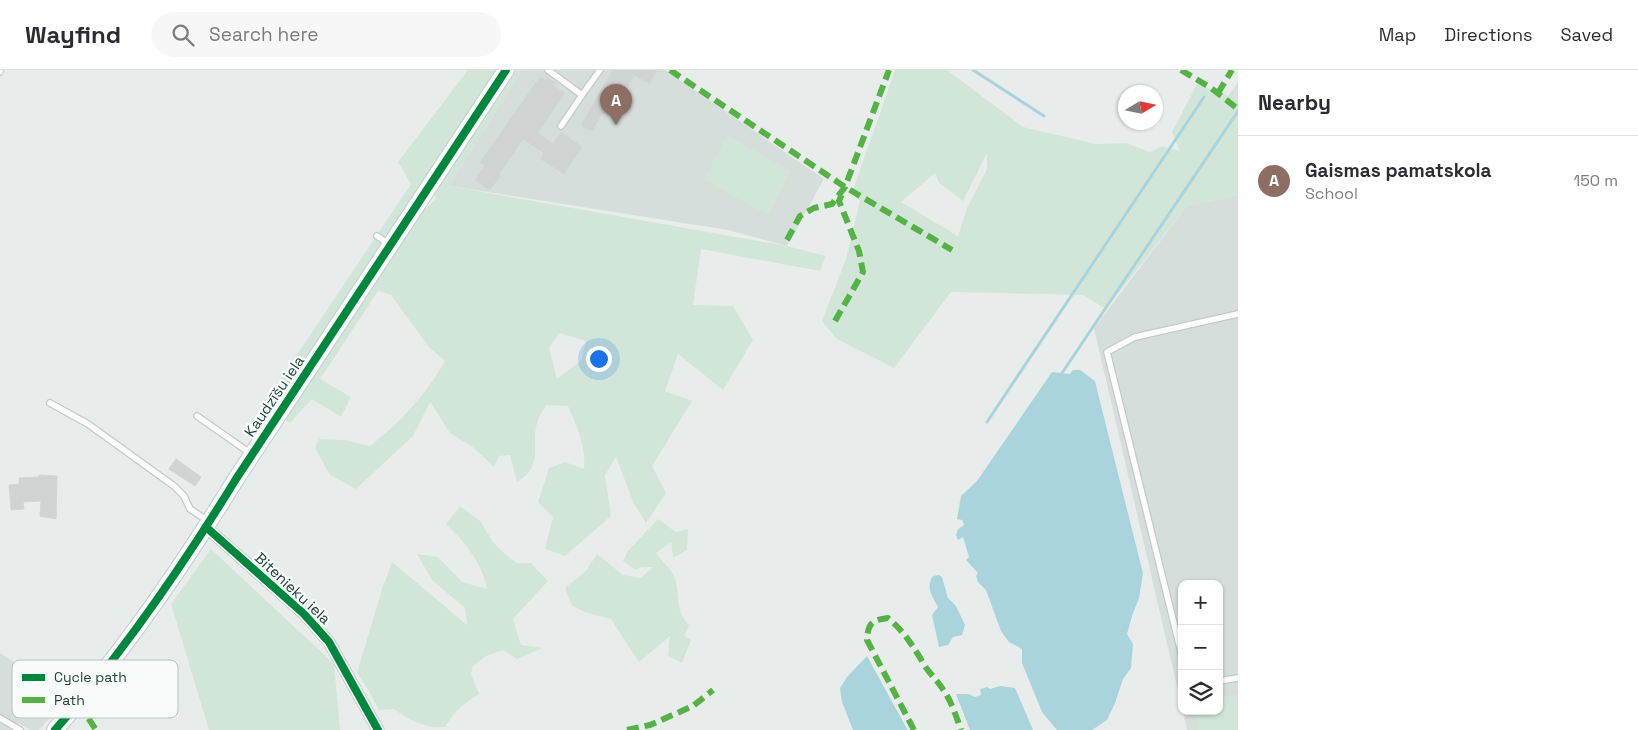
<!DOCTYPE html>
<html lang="en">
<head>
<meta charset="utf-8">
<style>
  :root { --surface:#fff; --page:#f7f7f7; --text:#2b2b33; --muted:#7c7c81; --line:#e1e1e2; --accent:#7c3aed }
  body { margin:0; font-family:"Space Grotesk",sans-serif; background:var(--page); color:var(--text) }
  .controls { position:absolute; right:15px; bottom:15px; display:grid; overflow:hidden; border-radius:10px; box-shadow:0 1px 4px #0004 }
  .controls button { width:45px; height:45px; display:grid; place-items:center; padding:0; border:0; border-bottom:1px solid var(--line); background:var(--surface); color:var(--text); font:25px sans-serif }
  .compass { position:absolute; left:1118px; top:15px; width:45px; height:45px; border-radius:50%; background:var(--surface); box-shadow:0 1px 4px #0004; rotate:80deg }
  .you { position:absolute; left:598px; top:288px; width:18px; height:18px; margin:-12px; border:4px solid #fff; border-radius:50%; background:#1a73e8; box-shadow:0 0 0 8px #1a73e833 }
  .badge { display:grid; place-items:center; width:32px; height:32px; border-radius:50%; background:var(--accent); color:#fff; font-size:16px; font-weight:700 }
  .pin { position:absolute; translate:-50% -41px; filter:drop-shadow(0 1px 2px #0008) }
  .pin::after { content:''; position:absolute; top:26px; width:18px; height:15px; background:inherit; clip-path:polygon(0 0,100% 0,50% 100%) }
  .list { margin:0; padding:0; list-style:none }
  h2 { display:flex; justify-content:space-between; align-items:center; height:65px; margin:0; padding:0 20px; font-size:21px }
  h2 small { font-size:16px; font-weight:400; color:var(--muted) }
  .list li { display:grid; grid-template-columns:32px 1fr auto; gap:15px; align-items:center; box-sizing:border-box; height:90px; padding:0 20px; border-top:1px solid var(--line) }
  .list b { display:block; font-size:19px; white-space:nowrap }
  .list p { margin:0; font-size:16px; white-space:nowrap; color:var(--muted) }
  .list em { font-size:16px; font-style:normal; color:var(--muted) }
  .icon { flex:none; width:28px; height:28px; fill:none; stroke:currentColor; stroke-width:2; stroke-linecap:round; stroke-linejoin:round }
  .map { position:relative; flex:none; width:1238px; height:660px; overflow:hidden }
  header { display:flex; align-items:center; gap:30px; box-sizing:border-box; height:70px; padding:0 25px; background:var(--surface); border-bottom:1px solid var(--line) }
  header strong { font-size:24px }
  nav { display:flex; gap:28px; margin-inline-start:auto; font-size:18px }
  .search { width:350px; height:45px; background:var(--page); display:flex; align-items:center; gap:12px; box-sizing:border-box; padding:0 18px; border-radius:28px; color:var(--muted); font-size:19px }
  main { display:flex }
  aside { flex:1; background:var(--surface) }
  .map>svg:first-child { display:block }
</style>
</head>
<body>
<header>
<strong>Wayfind</strong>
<div class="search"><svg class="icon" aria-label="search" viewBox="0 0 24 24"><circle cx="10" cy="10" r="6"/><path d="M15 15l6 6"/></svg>Search here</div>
<nav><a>Map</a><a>Directions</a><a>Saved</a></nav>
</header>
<main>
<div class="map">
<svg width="1238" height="660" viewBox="0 0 1238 660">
  <rect width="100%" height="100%" fill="#e8edeb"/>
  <g fill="#d6dedb">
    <polygon points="522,0 665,0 824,109 787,176 728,160 449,116"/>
    <polygon points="1238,125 1238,660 1187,660 1183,641 1219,641 1219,514 1182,514 1182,638 1094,258 1187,136"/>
    <polygon points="0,583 68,627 39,660 30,660 19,653 15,660 0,660"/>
  </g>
  <g fill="#d1e6d8" fill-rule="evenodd">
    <path d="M 468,0 L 522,0 L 449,116 L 787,176 L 826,186 L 820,201 L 701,179 L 693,235 L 733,236 L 753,270 L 723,320 L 678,284 L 665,321 L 692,331 L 652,396 L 666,423 L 646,453 L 634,434 L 616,387 L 605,405 L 611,446 L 565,486 L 545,479 L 553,447 L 538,432 L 549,398 L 565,392 L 584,399 C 586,376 577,357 568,336 L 546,335 C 542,342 537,350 536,358 C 532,381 543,396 517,412 L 510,385 L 499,386 L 494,397 L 474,378 L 450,363 L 430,332 L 413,366 L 356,419 L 330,405 L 315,378 L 319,369 L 344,370 L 370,376 C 399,354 427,323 445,291 L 429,277 L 391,225 L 378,221 L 320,309 L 351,327 L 341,347 L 312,329 L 290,353 L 262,337 L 411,114 L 398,92 ZM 429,112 L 436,129 L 418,146 ZM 559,263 L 586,271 L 582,290 L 557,309 L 549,278 Z"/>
    <path d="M 895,0 L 947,0 L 1023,57 L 1096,74 L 1126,73 L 1150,82 L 1162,76 L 1180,81 L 1172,62 L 1197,14 L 1228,26 L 1238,12 L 1238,125 L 1187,136 L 1106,239 L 1083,225 L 951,222 L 894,298 L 837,269 L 822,251 L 846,189 L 860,131 L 852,123 ZM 987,83 L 987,99 L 967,138 L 958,166 L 901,132 L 935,103 L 939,113 L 963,131 Z"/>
    <polygon points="727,65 791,101 768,145 704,110"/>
    <path d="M 460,436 L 480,451 L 493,472 L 505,484 L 517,493 L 531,493 L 548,511 L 513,549 L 521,575 L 543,578 L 517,589 L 503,580 L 486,586 L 473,596 L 471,604 L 479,624 C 464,633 454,642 445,657 C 425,659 409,650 394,639 L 379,640 L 369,621 L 357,603 L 382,519 L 392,492 L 467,555 L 465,538 L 432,510 L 417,484 L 438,487 L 462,512 L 487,519 C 482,493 465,472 446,454 Z"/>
    <path d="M 658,449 L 676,462 L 688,459 L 687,480 L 673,488 L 671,472 L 656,483 C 661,490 670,498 674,506 C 681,522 674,541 689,555 L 684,566 L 691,570 L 682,593 L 668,586 L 670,566 L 639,592 L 611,549 L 588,543 L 572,536 L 565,518 L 586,501 L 597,484 L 623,505 L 641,508 L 653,497 L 641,497 L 636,500 L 623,491 L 628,481 Z"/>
    <polygon points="211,479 334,594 340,660 209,660 171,534"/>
    <polygon points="1238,623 1238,660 1198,660 1196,648 1199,641 1219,641 1219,628"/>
  </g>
  <g fill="#a9d4db">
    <polygon points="1073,300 1080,300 1095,311 1143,503 1139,528 1132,546 1127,564 1133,574 1131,598 1123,609 1115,633 1107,650 1092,660 1057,660 1042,642 1022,593 1022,579 1009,572 1001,561 986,520 978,512 976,506 978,503 966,490 969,487 963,467 958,470 956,465 958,459 964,455 962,450 957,449 961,426 977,411 1052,302 1070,304"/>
    <path d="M 939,505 L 942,507 L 948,528 L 956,536 L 965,555 L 962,565 L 953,567 L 948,575 L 939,577 L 932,545 L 938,537 C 933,527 925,517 933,506 Z"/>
    <polygon points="867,586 907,659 908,660 853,660 842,632 840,618 847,607"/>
    <polygon points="1000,616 1015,618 1033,660 970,660 956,624 968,624 975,627 981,625 980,619 987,617 990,619"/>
  </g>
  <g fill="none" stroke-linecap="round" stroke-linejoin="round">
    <g stroke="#a9d4db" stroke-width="3">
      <polyline points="973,0 1044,46"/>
      <polyline points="1060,306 1238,41"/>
      <polyline points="987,352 1204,27"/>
    </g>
  </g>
  <g fill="#cfd4d2" stroke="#d1d6d4">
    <polygon points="613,0 657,0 650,14 634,5 611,46 603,42 592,61 581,55"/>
    <polygon points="540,7 545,10 547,7 556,13 554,16 565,23 538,63 553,74 561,62 582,77 564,104 541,89 544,83 523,69 499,104 501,105 490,120 475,110 485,96 480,92"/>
    <polygon points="176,389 201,407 195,416 169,399"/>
    <polygon points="39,405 57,406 56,449 40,446 41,431 23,432 24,439 11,440 9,415 19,414 19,408 39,407"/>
  </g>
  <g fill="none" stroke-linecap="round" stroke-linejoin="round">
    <defs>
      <g id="lane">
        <polyline points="548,0 582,25 600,0"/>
        <polyline points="561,56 582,25"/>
        <polyline points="377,166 389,174"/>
        <polyline points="50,333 88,354 174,416 184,426 190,439 208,451"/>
        <polyline points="197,346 250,383"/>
        <polyline points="1182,586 1107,282 1135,267 1238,244"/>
        <polyline points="1219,611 1238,608"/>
        <polyline points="0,648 20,660"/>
      </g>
      <polyline id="street" points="206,457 304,544 329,572 378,660"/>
      <path id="secondary" d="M 55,660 C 123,583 182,497 236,409 L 506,0"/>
    </defs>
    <use href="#lane" stroke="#c5cac8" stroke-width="8"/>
    <use href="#street" stroke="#c5cac8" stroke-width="13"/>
    <use href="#secondary" stroke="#c3cbc8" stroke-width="18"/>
    <use href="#lane" stroke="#fcfcfc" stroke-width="5.5"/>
    <use href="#street" stroke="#fcfcfc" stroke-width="11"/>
    <use href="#secondary" stroke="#fcfcfc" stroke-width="16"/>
    <defs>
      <polyline id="rail" points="0,4 2,0"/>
    </defs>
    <use href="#rail" stroke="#c9cdcc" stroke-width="5"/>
    <use href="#rail" stroke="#f7fbf9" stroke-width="3" stroke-dasharray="9" stroke-linecap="butt"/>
    <g stroke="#55b346" stroke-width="6" stroke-dasharray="12 6" stroke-linecap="butt">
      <polyline points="670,0 845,117 952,180"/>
      <polyline points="1181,0 1211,18 1238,39"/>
      <polyline points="1218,23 1232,0"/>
      <polyline points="787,170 800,146 814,138 832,134 845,117 889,0"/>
      <polyline points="835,251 863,202 859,181 839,131 842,124"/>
      <polyline points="76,636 85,643 96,660"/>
      <polyline points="627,660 650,655 693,636 713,620"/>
      <path d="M 914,660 L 867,570 C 868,553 872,550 888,548 C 905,562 914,578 925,596 C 930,604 937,610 942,618 C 951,630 956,646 961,660"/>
    </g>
    <defs>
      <g id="cycleway">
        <polyline points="206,457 304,544 329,572 378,660"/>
        <path d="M 55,660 C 123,583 182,497 236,409 L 506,0"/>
      </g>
    </defs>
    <use href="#cycleway" stroke="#f7fbf9" stroke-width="11"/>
    <use href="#cycleway" stroke="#00873e" stroke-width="8"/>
  </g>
  <g text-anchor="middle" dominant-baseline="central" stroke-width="4.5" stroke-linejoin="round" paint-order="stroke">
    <g font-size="15" fill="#24423a" stroke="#f7fbf9">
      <text transform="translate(274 326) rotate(-56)">Kaudzīšu iela</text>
      <text transform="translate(293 518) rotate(43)">Bitenieku iela</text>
    </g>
  </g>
  <rect x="12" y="590" width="166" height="58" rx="8" fill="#f7fbf9" stroke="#b8c4c0" stroke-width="1"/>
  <rect x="22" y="604" width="23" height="7" fill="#00873e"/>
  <rect x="22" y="627" width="23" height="6" fill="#55b346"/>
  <g font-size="14" fill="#24423a">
    <text x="54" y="612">Cycle path</text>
    <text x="54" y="635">Path</text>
  </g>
</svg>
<div class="controls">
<button>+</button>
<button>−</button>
<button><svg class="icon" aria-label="layers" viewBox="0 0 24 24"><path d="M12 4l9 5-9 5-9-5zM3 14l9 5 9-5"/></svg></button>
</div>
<svg class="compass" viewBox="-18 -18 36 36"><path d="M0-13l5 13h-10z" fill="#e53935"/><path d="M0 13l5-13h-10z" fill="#7c7c81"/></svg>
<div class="you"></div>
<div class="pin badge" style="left:616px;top:55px;background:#8d6e63">A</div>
</div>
<aside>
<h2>Nearby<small></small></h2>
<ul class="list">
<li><span class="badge" style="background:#8d6e63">A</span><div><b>Gaismas pamatskola</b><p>School</p></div><em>150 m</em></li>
</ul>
</aside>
</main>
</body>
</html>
